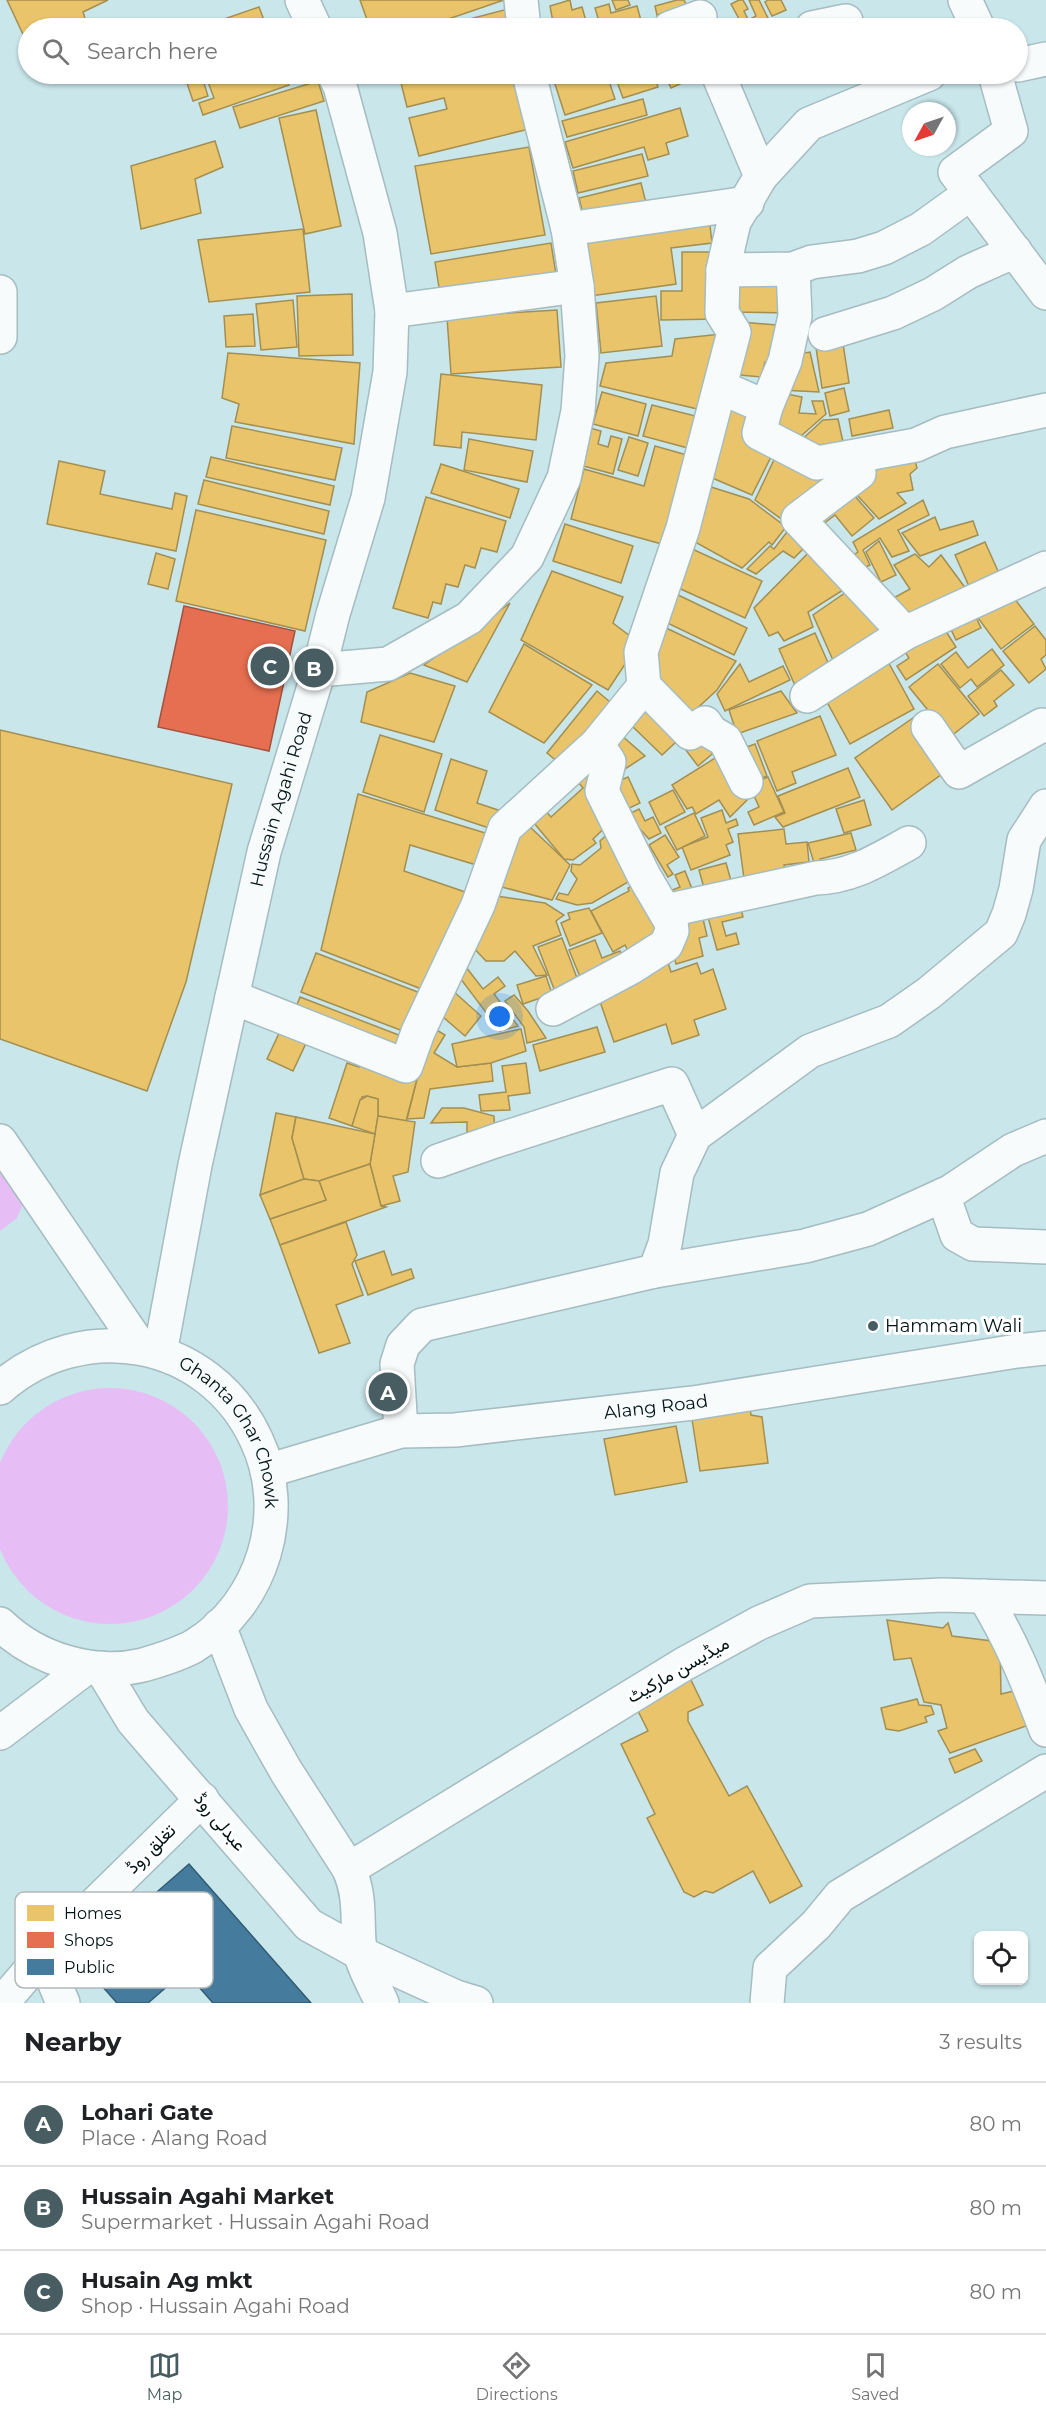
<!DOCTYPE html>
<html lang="en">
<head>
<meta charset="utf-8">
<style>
  :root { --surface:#fff; --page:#f2f2f2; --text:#202124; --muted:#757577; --line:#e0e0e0; --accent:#475d61 }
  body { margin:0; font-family:Montserrat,Vazirmatn,sans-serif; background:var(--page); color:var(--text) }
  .controls { position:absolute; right:18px; bottom:18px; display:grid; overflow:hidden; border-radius:9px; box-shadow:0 2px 4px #0004 }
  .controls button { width:54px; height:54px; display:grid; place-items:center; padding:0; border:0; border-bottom:2px solid var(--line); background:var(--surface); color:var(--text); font:30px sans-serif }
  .compass { position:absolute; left:902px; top:102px; width:54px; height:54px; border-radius:50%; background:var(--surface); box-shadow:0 2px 4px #0004; rotate:230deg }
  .you { position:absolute; left:500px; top:1017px; width:21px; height:21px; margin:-15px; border:4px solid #fff; border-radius:50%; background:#1a73e8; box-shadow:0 0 0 9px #1a73e833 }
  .badge { display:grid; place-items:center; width:39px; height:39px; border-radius:50%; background:var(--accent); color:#fff; font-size:20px; font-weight:700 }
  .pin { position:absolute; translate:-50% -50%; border:3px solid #fff; box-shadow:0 2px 6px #0006 }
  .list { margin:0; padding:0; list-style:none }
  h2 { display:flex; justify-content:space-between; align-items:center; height:78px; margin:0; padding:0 24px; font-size:26px }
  h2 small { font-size:20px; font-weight:400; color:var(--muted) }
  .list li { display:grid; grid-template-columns:39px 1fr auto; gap:18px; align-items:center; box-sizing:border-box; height:84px; padding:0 24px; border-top:2px solid var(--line) }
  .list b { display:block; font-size:22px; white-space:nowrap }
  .list p { margin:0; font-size:20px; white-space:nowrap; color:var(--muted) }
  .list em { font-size:20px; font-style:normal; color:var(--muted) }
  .icon { flex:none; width:33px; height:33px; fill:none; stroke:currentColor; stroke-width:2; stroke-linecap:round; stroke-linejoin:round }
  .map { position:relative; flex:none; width:1046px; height:2003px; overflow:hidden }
  .search { position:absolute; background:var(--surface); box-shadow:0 2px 4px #0004; left:18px; right:18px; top:18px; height:66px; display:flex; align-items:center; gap:15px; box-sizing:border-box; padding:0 21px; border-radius:33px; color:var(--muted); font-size:22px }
  .sheet { height:330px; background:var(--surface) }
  nav { display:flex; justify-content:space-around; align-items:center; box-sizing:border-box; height:84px; border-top:2px solid var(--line); background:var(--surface); font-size:16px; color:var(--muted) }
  nav a { display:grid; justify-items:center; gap:3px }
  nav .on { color:var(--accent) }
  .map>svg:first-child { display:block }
</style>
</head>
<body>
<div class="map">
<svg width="1046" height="2003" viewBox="0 0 1046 2003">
  <rect width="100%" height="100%" fill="#c9e6eb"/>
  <g fill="#e6bdf4">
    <polygon points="0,1164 20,1198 22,1206 17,1218 0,1231"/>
    <circle cx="110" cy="1506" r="118"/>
  </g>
  <g fill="#e9c46a" stroke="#a38f51" stroke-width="1.5">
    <polygon points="7,0 108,0 83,12 88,28 28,28 28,45"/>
    <polygon points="360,0 504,0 422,28 370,28"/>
    <polygon points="570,0 572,10 582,7 588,28 554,28 550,6"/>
    <polygon points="612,0 628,0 630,5 616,10"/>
    <polygon points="677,0 684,0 687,6 657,15 655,6"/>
    <polygon points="739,0 743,0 748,9 744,11 752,28 744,28 731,4"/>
    <polygon points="749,0 759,0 770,22 756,28 752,18 756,16"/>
    <polygon points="768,0 781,0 786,10 772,16 765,2"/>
    <polygon points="609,4 611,13 637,6 643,28 601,28 595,8"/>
    <polygon points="259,7 267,28 198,28"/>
    <polygon points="512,8 518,28 435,28"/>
    <polygon points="184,74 201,74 208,96 193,101"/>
    <polygon points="205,74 284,74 289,85 203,115 199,103 214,98"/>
    <polygon points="421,74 519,74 533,128 419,156 409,118 447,109 444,98 407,107 400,79"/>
    <polygon points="577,74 654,74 658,87 623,98 615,76 608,78 615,99 565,115 554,81"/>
    <polygon points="664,74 695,74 687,77 689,80 671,88"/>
    <polygon points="318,81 324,101 240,128 233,107"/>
    <polygon points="643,99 647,115 567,137 562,121"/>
    <polygon points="680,108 688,136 666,143 669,154 648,160 644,147 573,168 565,142"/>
    <polygon points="316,110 341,226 305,234 279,118"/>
    <polygon points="215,141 223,167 195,179 201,213 141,229 131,166"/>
    <polygon points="529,147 545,235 431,254 415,166"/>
    <polygon points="642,154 648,176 578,193 573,171"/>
    <polygon points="641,183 648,211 586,226 579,198"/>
    <polygon points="709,217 712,243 671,248 676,284 591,296 583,236"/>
    <polygon points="303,229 310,292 209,302 198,240"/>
    <polygon points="551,243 557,281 441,300 435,262"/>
    <polygon points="682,252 719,252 719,319 661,320 661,291 682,291"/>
    <polygon points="727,273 788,274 788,313 727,312"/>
    <polygon points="352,294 353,355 299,356 297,296"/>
    <polygon points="656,296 662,346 601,353 596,303"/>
    <polygon points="293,300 297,347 261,350 256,304"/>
    <polygon points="557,310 561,367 451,374 447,317"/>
    <polygon points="253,314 255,346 226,347 224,316"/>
    <polygon points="741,322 789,326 780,363 765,362 761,377 729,374"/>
    <polygon points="721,334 706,411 600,386 606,363 672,356 675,339"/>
    <polygon points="842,337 849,383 822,388 815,341"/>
    <polygon points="810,352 819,392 781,390 792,355"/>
    <polygon points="228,353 360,363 354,444 235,422 239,404 222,398"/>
    <polygon points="441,374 542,385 536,440 462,432 461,448 434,445"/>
    <polygon points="844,388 849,411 830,416 825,393"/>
    <polygon points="602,392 646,404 638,436 593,424"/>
    <polygon points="777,392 802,397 799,413 816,414 812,401 823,401 826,414 793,443 762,431"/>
    <polygon points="728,397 761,411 774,451 752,495 710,477"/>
    <polygon points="652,405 707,419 699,451 643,436"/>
    <polygon points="889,410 893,428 852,436 849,419"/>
    <polygon points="838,419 846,456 796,445 823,420"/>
    <polygon points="232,426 342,448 335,480 226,458"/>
    <polygon points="586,427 601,431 598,444 608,447 611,436 622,439 613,474 576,464"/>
    <polygon points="629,437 648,443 638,476 618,470"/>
    <polygon points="469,439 533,451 527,482 464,470"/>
    <polygon points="781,445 856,471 787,523 755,500"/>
    <polygon points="655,446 694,457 669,546 571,519 584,469 644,486"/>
    <polygon points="912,449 917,468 910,474 913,490 897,493 906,503 879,519 857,495 862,459"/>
    <polygon points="211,457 334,486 330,505 206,477"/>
    <polygon points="59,461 105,471 100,494 172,509 175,493 187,496 176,551 47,524"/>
    <polygon points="441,464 519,489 510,518 431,493"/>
    <polygon points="857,479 854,495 874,518 852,536 835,515 813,532"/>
    <polygon points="204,480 329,511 324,534 198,504"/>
    <polygon points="711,487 749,499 786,527 772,545 769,542 742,568 695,542"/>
    <polygon points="426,497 506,521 497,552 481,548 475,568 465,565 458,587 446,584 441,604 433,602 428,618 393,608"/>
    <polygon points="923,500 929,515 898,530 909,551 892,557 880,538 863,550 870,565 854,572 846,560 858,552 853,542"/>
    <polygon points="196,510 326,540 305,631 176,601"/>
    <polygon points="935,517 940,530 973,521 978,535 920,556 902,533"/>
    <polygon points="565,524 633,546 621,583 553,561"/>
    <polygon points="790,528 809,543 794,558 783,551 756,574 747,569 770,546 774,549"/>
    <polygon points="879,541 896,575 881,582 866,552"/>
    <polygon points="985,542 1002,580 972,593 955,555"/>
    <polygon points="815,546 851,585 808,612 813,627 784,641 778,632 769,636 754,608"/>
    <polygon points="690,548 762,581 745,618 674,586"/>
    <polygon points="156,553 175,559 168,589 148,584"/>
    <polygon points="915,554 929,567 941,555 972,597 908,627 883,604 910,589 894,565"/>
    <polygon points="552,571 623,597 613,623 639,643 608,690 521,640"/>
    <polygon points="855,586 896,633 836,667 813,615"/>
    <polygon points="674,593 747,628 734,655 661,620"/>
    <polygon points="1010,593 1034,624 1001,649 978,618"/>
    <polygon points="510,603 467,682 424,665"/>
    <polygon points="972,609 981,628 956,640 947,621"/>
    <polygon points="938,619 956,647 906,680 897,666 909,658 900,644"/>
    <polygon points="1035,626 1046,640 1046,655 1041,659 1046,669 1029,683 1003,651"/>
    <polygon points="664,627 736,661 717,690 692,713 648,682 659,665 647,658"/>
    <polygon points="815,633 833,674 797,690 779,649"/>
    <polygon points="524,644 592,685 544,743 489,712"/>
    <polygon points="992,649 1004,665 977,687 971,679 960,688 941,664 956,652 968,668"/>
    <polygon points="886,658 914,709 850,744 822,693"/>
    <polygon points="740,664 749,682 783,666 790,680 725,711 717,694"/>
    <polygon points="938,664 979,714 950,737 909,687"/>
    <polygon points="1001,670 1014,685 994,701 997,706 984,716 968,696"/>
    <polygon points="410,673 455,686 434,742 361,722 367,692"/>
    <polygon points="597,691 616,707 565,768 547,753"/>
    <polygon points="781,691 797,713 737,734 729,710"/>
    <polygon points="646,693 688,731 662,755 632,726 621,735 645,756 625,769 603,741"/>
    <polygon points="820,716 836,755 792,772 796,783 777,791 757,741"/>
    <polygon points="913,718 949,769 892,810 855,758"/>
    <polygon points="702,729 718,749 698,766 682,745"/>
    <polygon points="0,730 232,784 186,982 147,1091 0,1039"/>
    <polygon points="380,735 442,754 424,812 363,792"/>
    <polygon points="755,744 767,776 751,782 739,750"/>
    <polygon points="728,750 750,797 730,817 719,800 696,814 692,807 687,809 672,785"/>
    <polygon points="451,759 487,771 477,803 504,812 498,831 435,810"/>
    <polygon points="848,768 860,797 783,827 775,817 785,813 778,796"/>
    <polygon points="603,769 613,820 593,839 596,843 573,860 564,859 529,817 541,806 551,817 583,788 572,775"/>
    <polygon points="628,777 640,803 619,813 608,786"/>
    <polygon points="768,777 784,812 754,825 748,812 759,807 749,785"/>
    <polygon points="673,790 685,812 660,825 649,802"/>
    <polygon points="358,794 495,836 483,867 410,845 404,871 474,895 424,990 321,950"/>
    <polygon points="864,800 871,825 844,833 836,809"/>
    <polygon points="639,809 645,821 653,817 661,833 649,839 640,829 627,836 619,819"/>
    <polygon points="722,810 726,823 736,819 738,825 728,829 733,842 726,845 730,855 691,870 682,847 708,837 701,818"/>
    <polygon points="694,813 705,836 677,850 665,827"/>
    <polygon points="528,825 570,865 552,900 490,884 507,836"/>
    <polygon points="617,825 640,875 592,903 577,905 556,899 559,893 568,895 577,879 571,871 572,864 580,865 601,848 600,841"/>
    <polygon points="784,829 786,844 807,842 809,862 784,865 786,881 745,886 738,834"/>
    <polygon points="851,833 856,850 820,859 822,865 814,863 808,843"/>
    <polygon points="665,835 679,857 667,865 673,874 668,877 649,845"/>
    <polygon points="726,863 733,888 706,895 699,870"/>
    <polygon points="685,871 696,899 667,892 680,887 675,875"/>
    <polygon points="644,879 664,942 632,959 625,945 613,952 591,911 629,891 628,888"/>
    <polygon points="496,896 545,903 564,915 556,921 561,935 533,946 547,975 536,976 515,951 504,961 486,961 469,943"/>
    <polygon points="738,897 743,917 722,922 726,936 736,933 739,944 717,950 705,906"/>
    <polygon points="589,908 602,933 570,946 561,923 570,919 568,913"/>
    <polygon points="701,910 707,936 699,938 703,956 676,964 670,941 679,915"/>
    <polygon points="562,938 580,986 556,994 538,947"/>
    <polygon points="595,940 602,958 620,951 626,967 583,984 569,950"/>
    <polygon points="316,953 423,994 408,1033 301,992"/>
    <polygon points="666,956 671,972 697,963 701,974 713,969 726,1009 694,1020 699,1035 672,1044 666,1024 614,1042 596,990"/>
    <polygon points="466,967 483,989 498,977 505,986 494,994 518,1026 500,1031 457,974"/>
    <polygon points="546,976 552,994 523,1004 517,985"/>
    <polygon points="453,991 481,1016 465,1036 436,1011"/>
    <polygon points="514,995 528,1011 546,1038 527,1043 524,1027 505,1001"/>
    <polygon points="300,997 409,1039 400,1061 291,1020"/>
    <polygon points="425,1023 445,1035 434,1053 457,1067 491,1063 493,1081 430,1089 424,1118 407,1119 418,1075"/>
    <polygon points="282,1027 308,1039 293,1071 267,1059"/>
    <polygon points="597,1027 605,1052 540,1071 533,1045"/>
    <polygon points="521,1029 526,1051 491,1063 457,1067 452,1044"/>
    <polygon points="363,1054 418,1075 406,1121 378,1116 378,1099 367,1096 362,1097 352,1126 329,1118 347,1063 359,1067"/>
    <polygon points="526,1063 530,1093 508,1096 510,1110 481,1111 479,1095 506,1092 502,1066"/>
    <polygon points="367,1096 378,1099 378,1116 375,1134 352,1126 360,1100"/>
    <polygon points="442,1108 464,1108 494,1116 495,1141 467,1141 467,1122 431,1123"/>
    <polygon points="276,1113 296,1117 292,1138 304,1179 260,1195"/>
    <polygon points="378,1116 415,1122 408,1172 393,1176 400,1201 381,1206 370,1164"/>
    <polygon points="296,1117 375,1134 370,1164 319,1181 304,1179 292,1138"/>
    <polygon points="370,1164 381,1206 386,1207 280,1245 270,1219 326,1200 319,1181"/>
    <polygon points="304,1179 319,1181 326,1200 270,1219 260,1195"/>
    <polygon points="346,1222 357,1255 352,1264 363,1295 336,1305 350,1343 319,1353 280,1245"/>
    <polygon points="384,1251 392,1275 411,1269 414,1278 368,1295 355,1261"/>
    <polygon points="749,1397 751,1415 762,1417 768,1463 700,1471 692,1419 717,1416 715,1401"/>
    <polygon points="676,1426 687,1482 615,1495 604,1439"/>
    <polygon points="887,1620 943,1628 948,1623 952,1636 1000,1642 1001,1694 1026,1688 1037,1722 950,1753 938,1731 947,1728 941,1705 924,1702 911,1658 894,1660"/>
    <polygon points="690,1678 703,1705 688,1712 688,1721 729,1796 747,1786 802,1886 770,1903 753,1871 713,1893 705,1891 694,1897 684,1892 647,1818 655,1814 621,1744 648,1731 635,1705"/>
    <polygon points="917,1699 919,1705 931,1706 934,1714 925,1717 927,1722 899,1731 886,1729 881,1708"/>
    <polygon points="975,1749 982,1761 955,1773 949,1759"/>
  </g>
  <polygon fill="#e76f51" stroke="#a2533f" stroke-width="1.5" points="184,606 295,631 269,751 158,727"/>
  <polygon fill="#457b9d" stroke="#315c74" stroke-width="1.5" points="189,1864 311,2003 213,2003 185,1971 148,2003 117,2003 79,1960"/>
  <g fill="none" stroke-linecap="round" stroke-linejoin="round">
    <defs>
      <g id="minor">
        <polyline points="521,0 524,28"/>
        <polyline points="965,0 978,28"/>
        <polyline points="670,28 700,17"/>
        <polyline points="812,28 846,21"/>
        <polyline points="1018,65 1046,59"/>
        <polyline points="995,74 1011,131 955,172 1046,293"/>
        <polyline points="761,176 809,124 929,74"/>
        <polyline points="568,229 747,203"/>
        <polyline points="723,270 793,269 812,262 858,256 884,248 921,229 971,193"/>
        <polyline points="0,292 0,337"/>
        <polyline points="392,311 577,286"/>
        <polyline points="825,334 893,313 933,294 968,272 1015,251"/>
        <polyline points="720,387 766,407 759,433 817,463 916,445 945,432 1046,410"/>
        <polyline points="766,407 785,361 795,316 793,269"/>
        <polyline points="857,457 859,473 798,519 905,633"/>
        <polyline points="319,670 388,664 469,618 527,557 564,478 578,411 582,356 577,286 568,229 529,74"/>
        <polyline points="644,686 690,733 705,723 711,732 725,740 746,782"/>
        <polyline points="807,696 905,633 1046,568"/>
        <polyline points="928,727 959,772 1042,725 1046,726"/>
        <path d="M 665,911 L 816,878 C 852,877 878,860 909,843"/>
        <polyline points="232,997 406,1066 418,1032 478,905 505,828 597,744 644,686 641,652 683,528 734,332 722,313 723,270 734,222 761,176 718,74"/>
        <polyline points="553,1009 630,968 666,945 672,931 671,922 644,876 602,791 609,762 597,744"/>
        <polyline points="0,1141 141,1348"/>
        <polyline points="438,1161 495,1141 672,1084 695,1135"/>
        <polyline points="943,1195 957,1235 973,1244 1046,1247"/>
        <polyline points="655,1271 665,1244 677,1173 695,1135 810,1051 889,1021 929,993 1001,933 1009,914 1016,889 1024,840 1046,806"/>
        <polyline points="401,1431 397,1364 403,1345 422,1325 655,1271 805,1246 868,1229 950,1192 1013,1150 1046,1136"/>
        <path id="s1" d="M 267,1471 L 401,1431 L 455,1430 L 693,1403 L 1017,1351 L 1046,1348"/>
        <path d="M 984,1596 C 1012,1642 1027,1680 1046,1730"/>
        <polyline points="349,1869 684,1664 759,1623 810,1601 943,1595 1046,1598"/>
        <polyline points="43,1955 63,2003"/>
        <polyline points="2,2003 43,1955 202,1799"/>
        <polyline points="767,2003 770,1968 816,1925 840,1896 1046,1771"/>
      </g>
      <g id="major">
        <polyline points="302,0 315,28"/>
        <path id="s2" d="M 160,1353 L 195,1165 L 264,852 L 319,670 L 333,614 L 368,498 L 390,372 L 392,311 L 380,233 L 340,86 L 334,74"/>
        <path id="s3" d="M 0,1388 C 82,1316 209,1338 256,1439 C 291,1512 263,1604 194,1646 C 178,1655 160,1660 143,1665 C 93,1677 36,1659 0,1624"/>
        <path d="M 219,1626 L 251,1709 L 286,1771 L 349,1869 C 362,1899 356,1922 360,1951 C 363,1968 375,1987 382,2003"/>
        <polyline points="101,1668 133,1721 309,1925 360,1953 456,1997 476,2003"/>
        <polyline points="0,1733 87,1667"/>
      </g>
    </defs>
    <use href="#minor" stroke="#a5bcc0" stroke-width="36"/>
    <use href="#major" stroke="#a5bcc0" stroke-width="36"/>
    <use href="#minor" stroke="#f7fbfc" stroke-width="33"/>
    <use href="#major" stroke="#f7fbfc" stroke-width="33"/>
  </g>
  <circle fill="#475d61" stroke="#fff" stroke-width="2" cx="873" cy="1326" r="6"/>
  <g text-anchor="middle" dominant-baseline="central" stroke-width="6" stroke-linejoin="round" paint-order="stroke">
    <g font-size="18" fill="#011316" stroke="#fff">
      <text stroke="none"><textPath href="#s2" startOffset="567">Hussain Agahi Road</textPath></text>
      <text stroke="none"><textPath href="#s1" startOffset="396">Alang Road</textPath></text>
      <text stroke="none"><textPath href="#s3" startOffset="284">Ghanta Ghar Chowk</textPath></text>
      <text transform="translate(678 1670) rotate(-30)">میڈیسن مارکیٹ</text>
      <text transform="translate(220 1822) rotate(50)">عبدلی روڈ</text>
      <text transform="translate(151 1849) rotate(-45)">تغلق روڈ</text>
    </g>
    <g font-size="18" fill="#011316" stroke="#fff" text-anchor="start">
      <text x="885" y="1326">Hammam Wali</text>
    </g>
  </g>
  <rect x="15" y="1892" width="198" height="96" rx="9" fill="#fff" stroke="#b3b8b9" stroke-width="1.5"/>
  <rect x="27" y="1905" width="27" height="16" fill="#e9c46a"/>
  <rect x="27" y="1932" width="27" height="16" fill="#e76f51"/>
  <rect x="27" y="1959" width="27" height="16" fill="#457b9d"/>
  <g font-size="16" fill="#011316">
    <text x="64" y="1919">Homes</text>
    <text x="64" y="1946">Shops</text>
    <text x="64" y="1973">Public</text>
  </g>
</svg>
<div class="controls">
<button><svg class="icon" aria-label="locate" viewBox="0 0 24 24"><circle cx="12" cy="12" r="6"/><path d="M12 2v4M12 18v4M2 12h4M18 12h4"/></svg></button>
</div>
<svg class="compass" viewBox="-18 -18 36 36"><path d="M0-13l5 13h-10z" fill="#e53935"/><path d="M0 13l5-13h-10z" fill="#757577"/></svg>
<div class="you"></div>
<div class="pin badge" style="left:388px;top:1392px">A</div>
<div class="pin badge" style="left:314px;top:668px">B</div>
<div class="pin badge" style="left:270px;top:666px">C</div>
<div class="search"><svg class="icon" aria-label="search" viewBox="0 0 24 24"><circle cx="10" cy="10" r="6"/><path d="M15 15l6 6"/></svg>Search here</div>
</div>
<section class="sheet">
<h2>Nearby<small>3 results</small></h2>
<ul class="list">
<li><span class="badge">A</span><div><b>Lohari Gate</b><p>Place · Alang Road</p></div><em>80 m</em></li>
<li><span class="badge">B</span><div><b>Hussain Agahi Market</b><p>Supermarket · Hussain Agahi Road</p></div><em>80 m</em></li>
<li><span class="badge">C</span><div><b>Husain Ag mkt</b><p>Shop · Hussain Agahi Road</p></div><em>80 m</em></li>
</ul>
</section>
<nav>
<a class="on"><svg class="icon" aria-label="map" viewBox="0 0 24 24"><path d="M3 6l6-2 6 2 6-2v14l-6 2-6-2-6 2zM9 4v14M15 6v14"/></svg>Map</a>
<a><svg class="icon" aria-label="directions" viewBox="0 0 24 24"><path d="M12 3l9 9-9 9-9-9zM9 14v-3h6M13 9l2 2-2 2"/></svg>Directions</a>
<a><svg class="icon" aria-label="saved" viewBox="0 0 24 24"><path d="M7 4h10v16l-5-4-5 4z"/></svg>Saved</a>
</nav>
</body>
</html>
